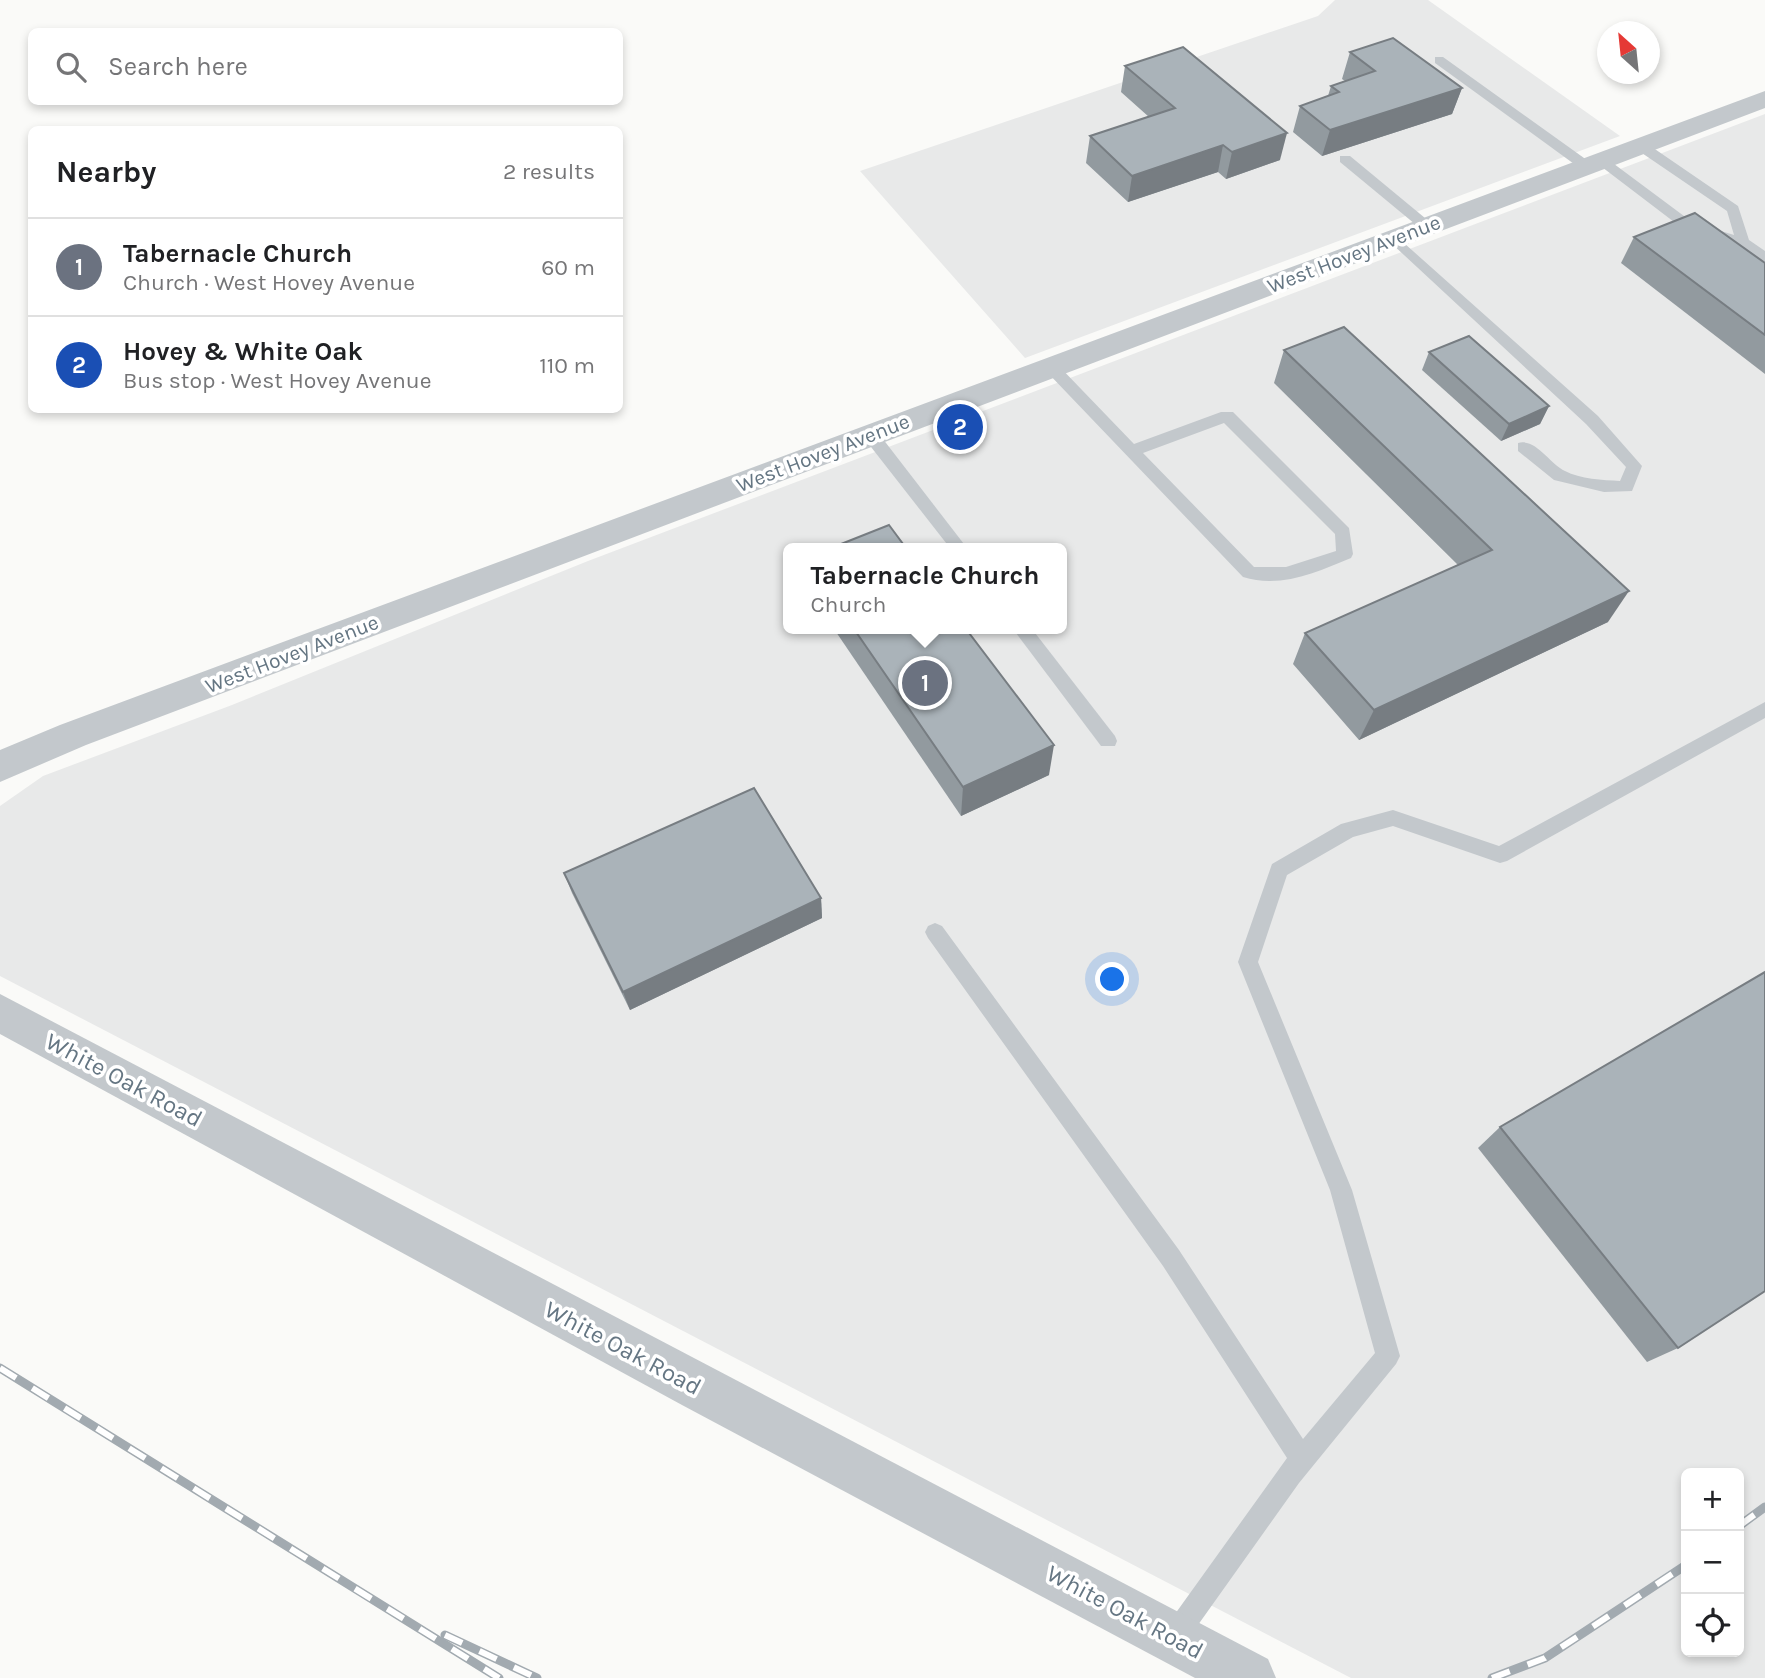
<!DOCTYPE html>
<html lang="en">
<head>
<meta charset="utf-8">
<style>
  :root { --surface:#fff; --page:#f2f2f2; --text:#202124; --muted:#757577; --line:#e0e0e0; --accent:#7c3aed }
  body { margin:0; font-family:Karla,sans-serif; background:var(--page); color:var(--text) }
  .controls { position:absolute; right:21px; bottom:21px; display:grid; overflow:hidden; border-radius:10px; box-shadow:0 4px 10px #0003 }
  .controls button { width:63px; height:63px; display:grid; place-items:center; padding:0; border:0; border-bottom:2px solid var(--line); background:var(--surface); color:var(--text); font:35px sans-serif }
  .compass { position:absolute; left:1597px; top:21px; width:63px; height:63px; border-radius:50%; background:var(--surface); box-shadow:0 4px 10px #0003; rotate:333deg }
  .you { position:absolute; left:1113px; top:980px; width:24px; height:24px; margin:-18px; border:5px solid #fff; border-radius:50%; background:#1a73e8; box-shadow:0 0 0 10px #1a73e833 }
  .badge { display:grid; place-items:center; width:46px; height:46px; border-radius:50%; background:var(--accent); color:#fff; font-size:23px; font-weight:700 }
  .pin { position:absolute; translate:-50% -50%; border:4px solid #fff; box-shadow:0 2px 7px #0006 }
  .popup { position:absolute; left:783px; top:543px; width:284px; height:91px; box-sizing:border-box; display:grid; place-content:center; border-radius:10px; background:var(--surface); filter:drop-shadow(0 2px 5px #0005); font-size:23px; white-space:nowrap; color:var(--muted) }
  .popup b { font-size:26px; color:var(--text) }
  .popup::after { content:''; position:absolute; left:50%; top:100%; margin-left:-14px; border:14px solid transparent; border-top-color:var(--surface) }
  .list { margin:0; padding:0; list-style:none }
  h2 { display:flex; justify-content:space-between; align-items:center; height:91px; margin:0; padding:0 28px; font-size:30px }
  h2 small { font-size:23px; font-weight:400; color:var(--muted) }
  .list li { display:grid; grid-template-columns:46px 1fr auto; gap:21px; align-items:center; box-sizing:border-box; height:98px; padding:0 28px; border-top:2px solid var(--line) }
  .list b { display:block; font-size:26px; white-space:nowrap }
  .list p { margin:0; font-size:23px; white-space:nowrap; color:var(--muted) }
  .list em { font-size:23px; font-style:normal; color:var(--muted) }
  .icon { flex:none; width:38px; height:38px; fill:none; stroke:currentColor; stroke-width:2; stroke-linecap:round; stroke-linejoin:round }
  .map { position:relative; flex:none; width:1765px; height:1678px; overflow:hidden }
  .search { position:absolute; background:var(--surface); box-shadow:0 4px 10px #0003; left:28px; top:28px; width:595px; height:77px; display:flex; align-items:center; gap:18px; box-sizing:border-box; padding:0 24px; border-radius:10px; color:var(--muted); font-size:26px }
  .panel { position:absolute; background:var(--surface); box-shadow:0 4px 10px #0003; left:28px; top:126px; width:595px; height:287px; border-radius:10px }
  .map>svg:first-child { display:block }
</style>
</head>
<body>
<div class="map">
<svg width="1765" height="1678" viewBox="0 0 1765 1678">
  <rect width="100%" height="100%" fill="#fafaf8"/>
  <g fill="#e8e9e9" fill-rule="evenodd">
    <polygon points="1335,0 1428,0 1620,136 1025,358 860,171 1318,16"/>
    <path d="M 1765,114 L 1765,1678 L 1351,1678 L 0,976 L 0,806 L 43,776 L 232,705 L 588,561 ZM 788,548 L 1062,548 L 1062,629 L 788,629 ZM 1686,1473 L 1739,1473 L 1739,1652 L 1686,1652 Z"/>
  </g>
  <g fill="none" stroke-linecap="round" stroke-linejoin="round">
    <g fill="#c3c8cc" fill-rule="evenodd">
      <polygon points="1435,57 1443,57 1591,163 1591,169 1581,169 1435,63"/>
      <polygon points="1636,143 1646,143 1738,206 1749,240 1765,251 1765,262 1738,245 1682,228 1594,161 1606,158 1692,222 1734,235 1727,211 1636,149"/>
      <polygon points="1340,156 1350,156 1431,223 1431,229 1421,229 1340,162"/>
      <path d="M 1395,235 L 1598,416 L 1642,466 L 1632,491 L 1604,492 L 1554,480 L 1518,451 L 1518,443 C 1536,438 1550,464 1565,471 C 1580,479 1603,480 1620,481 L 1626,467 L 1586,424 L 1390,242 L 1390,236 Z"/>
      <path d="M 1051,362 L 1056,363 L 1134,444 L 1221,412 L 1233,412 L 1349,528 L 1353,554 L 1351,558 C 1317,572 1280,589 1243,577 L 1046,371 L 1046,363 ZM 1224,423 L 1335,534 L 1336,551 L 1286,567 L 1254,567 L 1143,453 Z"/>
      <polygon points="870,429 876,430 967,548 950,548 864,438 862,434"/>
      <polygon points="1013,629 1032,629 1115,736 1117,741 1115,746 1101,746"/>
      <polygon points="1765,702 1765,718 1507,861 1500,863 1393,826 1353,837 1287,875 1258,962 1352,1190 1400,1356 1396,1364 1299,1483 1183,1646 1174,1650 1165,1646 1161,1637 1165,1628 1287,1458 1163,1266 928,938 925,932 928,926 935,923 942,926 1179,1250 1303,1439 1375,1353 1330,1190 1238,962 1272,864 1341,824 1393,810 1499,846"/>
    </g>
    <g fill="#c3c8cc" fill-rule="evenodd">
      <polygon points="1765,91 1765,108 86,745 0,782 0,750 60,725"/>
      <polygon points="0,994 1268,1659 1276,1678 1195,1678 682,1405 0,1034"/>
    </g>
    <defs>
      <g id="rail">
        <polyline points="0,1368 499,1678"/>
        <polyline points="1739,1526 1765,1507"/>
        <polyline points="445,1635 537,1678"/>
        <polyline points="1492,1678 1545,1658 1686,1565"/>
      </g>
    </defs>
    <use href="#rail" stroke="#a2aab0" stroke-width="9"/>
    <use href="#rail" stroke="#fff" stroke-width="6" stroke-dasharray="19" stroke-linecap="butt"/>
  </g>
  <g fill="#929a9f">
    <polygon points="1350,52 1462,88 1452,114 1322,156 1293,132 1300,106 1328,96 1331,86 1345,81 1342,79"/>
    <polygon points="1125,66 1280,160 1226,179 1218,172 1128,202 1086,163 1090,136 1149,117 1121,92"/>
    <polygon points="1634,237 1765,263 1765,374 1621,263"/>
    <polygon points="1284,350 1608,622 1359,740 1293,664 1305,633 1458,565 1274,383"/>
    <polygon points="1429,352 1549,406 1540,424 1501,441 1422,370"/>
    <polygon points="834,629 966,629 1049,775 961,816"/>
    <polygon points="564,873 821,898 822,918 630,1010 572,893"/>
    <polygon points="1500,1127 1678,1348 1647,1362 1478,1148"/>
  </g>
  <g fill="#777d82">
    <polygon points="1462,88 1452,114 1322,156 1330,130"/>
    <polygon points="1287,133 1280,160 1226,179 1232,152"/>
    <polygon points="1223,145 1218,172 1128,202 1132,176"/>
    <polygon points="1549,406 1540,424 1501,441 1509,424"/>
    <polygon points="1629,591 1608,622 1359,740 1374,710"/>
    <polygon points="1054,745 1049,775 961,816 963,787"/>
    <polygon points="821,898 822,918 630,1010 623,992"/>
  </g>
  <g fill="#aab3b9" stroke="#777d82" stroke-width="2">
    <polygon points="1393,38 1462,88 1330,130 1300,106 1339,92 1331,86 1375,71 1350,52"/>
    <polygon points="1183,47 1287,133 1232,152 1223,145 1132,176 1090,136 1175,108 1125,66"/>
    <polygon points="1695,213 1765,263 1765,335 1634,237"/>
    <polygon points="1344,327 1629,591 1374,710 1305,633 1492,550 1284,350"/>
    <polygon points="1469,336 1549,406 1509,424 1429,352"/>
    <polygon points="889,525 906,548 831,548"/>
    <polygon points="854,629 966,629 1054,745 963,787"/>
    <polygon points="754,788 821,898 623,992 564,873"/>
    <polygon points="1765,972 1765,1291 1678,1348 1500,1127"/>
  </g>
  <g text-anchor="middle" dominant-baseline="central" stroke-width="7" stroke-linejoin="round" paint-order="stroke">
    <g font-size="21" fill="#657683" stroke="#fff">
      <text transform="translate(1354 254) rotate(-21)">West Hovey Avenue</text>
      <text transform="translate(823 453) rotate(-21)">West Hovey Avenue</text>
      <text transform="translate(292 654) rotate(-21)">West Hovey Avenue</text>
    </g>
    <g font-size="24" fill="#657683" stroke="#fff">
      <text transform="translate(124 1080) rotate(28)">White Oak Road</text>
      <text transform="translate(623 1348) rotate(28)">White Oak Road</text>
      <text transform="translate(1125 1612) rotate(28)">White Oak Road</text>
    </g>
  </g>
</svg>
<div class="controls">
<button>+</button>
<button>−</button>
<button><svg class="icon" aria-label="locate" viewBox="0 0 24 24"><circle cx="12" cy="12" r="6"/><path d="M12 2v4M12 18v4M2 12h4M18 12h4"/></svg></button>
</div>
<svg class="compass" viewBox="-18 -18 36 36"><path d="M0-13l5 13h-10z" fill="#e53935"/><path d="M0 13l5-13h-10z" fill="#757577"/></svg>
<div class="you"></div>
<div class="pin badge" style="left:925px;top:683px;background:#6b7280">1</div>
<div class="popup"><b>Tabernacle Church</b>Church</div>
<div class="pin badge" style="left:960px;top:427px;background:#1a4fb4">2</div>
<div class="search"><svg class="icon" aria-label="search" viewBox="0 0 24 24"><circle cx="10" cy="10" r="6"/><path d="M15 15l6 6"/></svg>Search here</div>
<section class="panel">
<h2>Nearby<small>2 results</small></h2>
<ul class="list">
<li><span class="badge" style="background:#6b7280">1</span><div><b>Tabernacle Church</b><p>Church · West Hovey Avenue</p></div><em>60 m</em></li>
<li><span class="badge" style="background:#1a4fb4">2</span><div><b>Hovey &amp; White Oak</b><p>Bus stop · West Hovey Avenue</p></div><em>110 m</em></li>
</ul>
</section>
</div>
</body>
</html>
